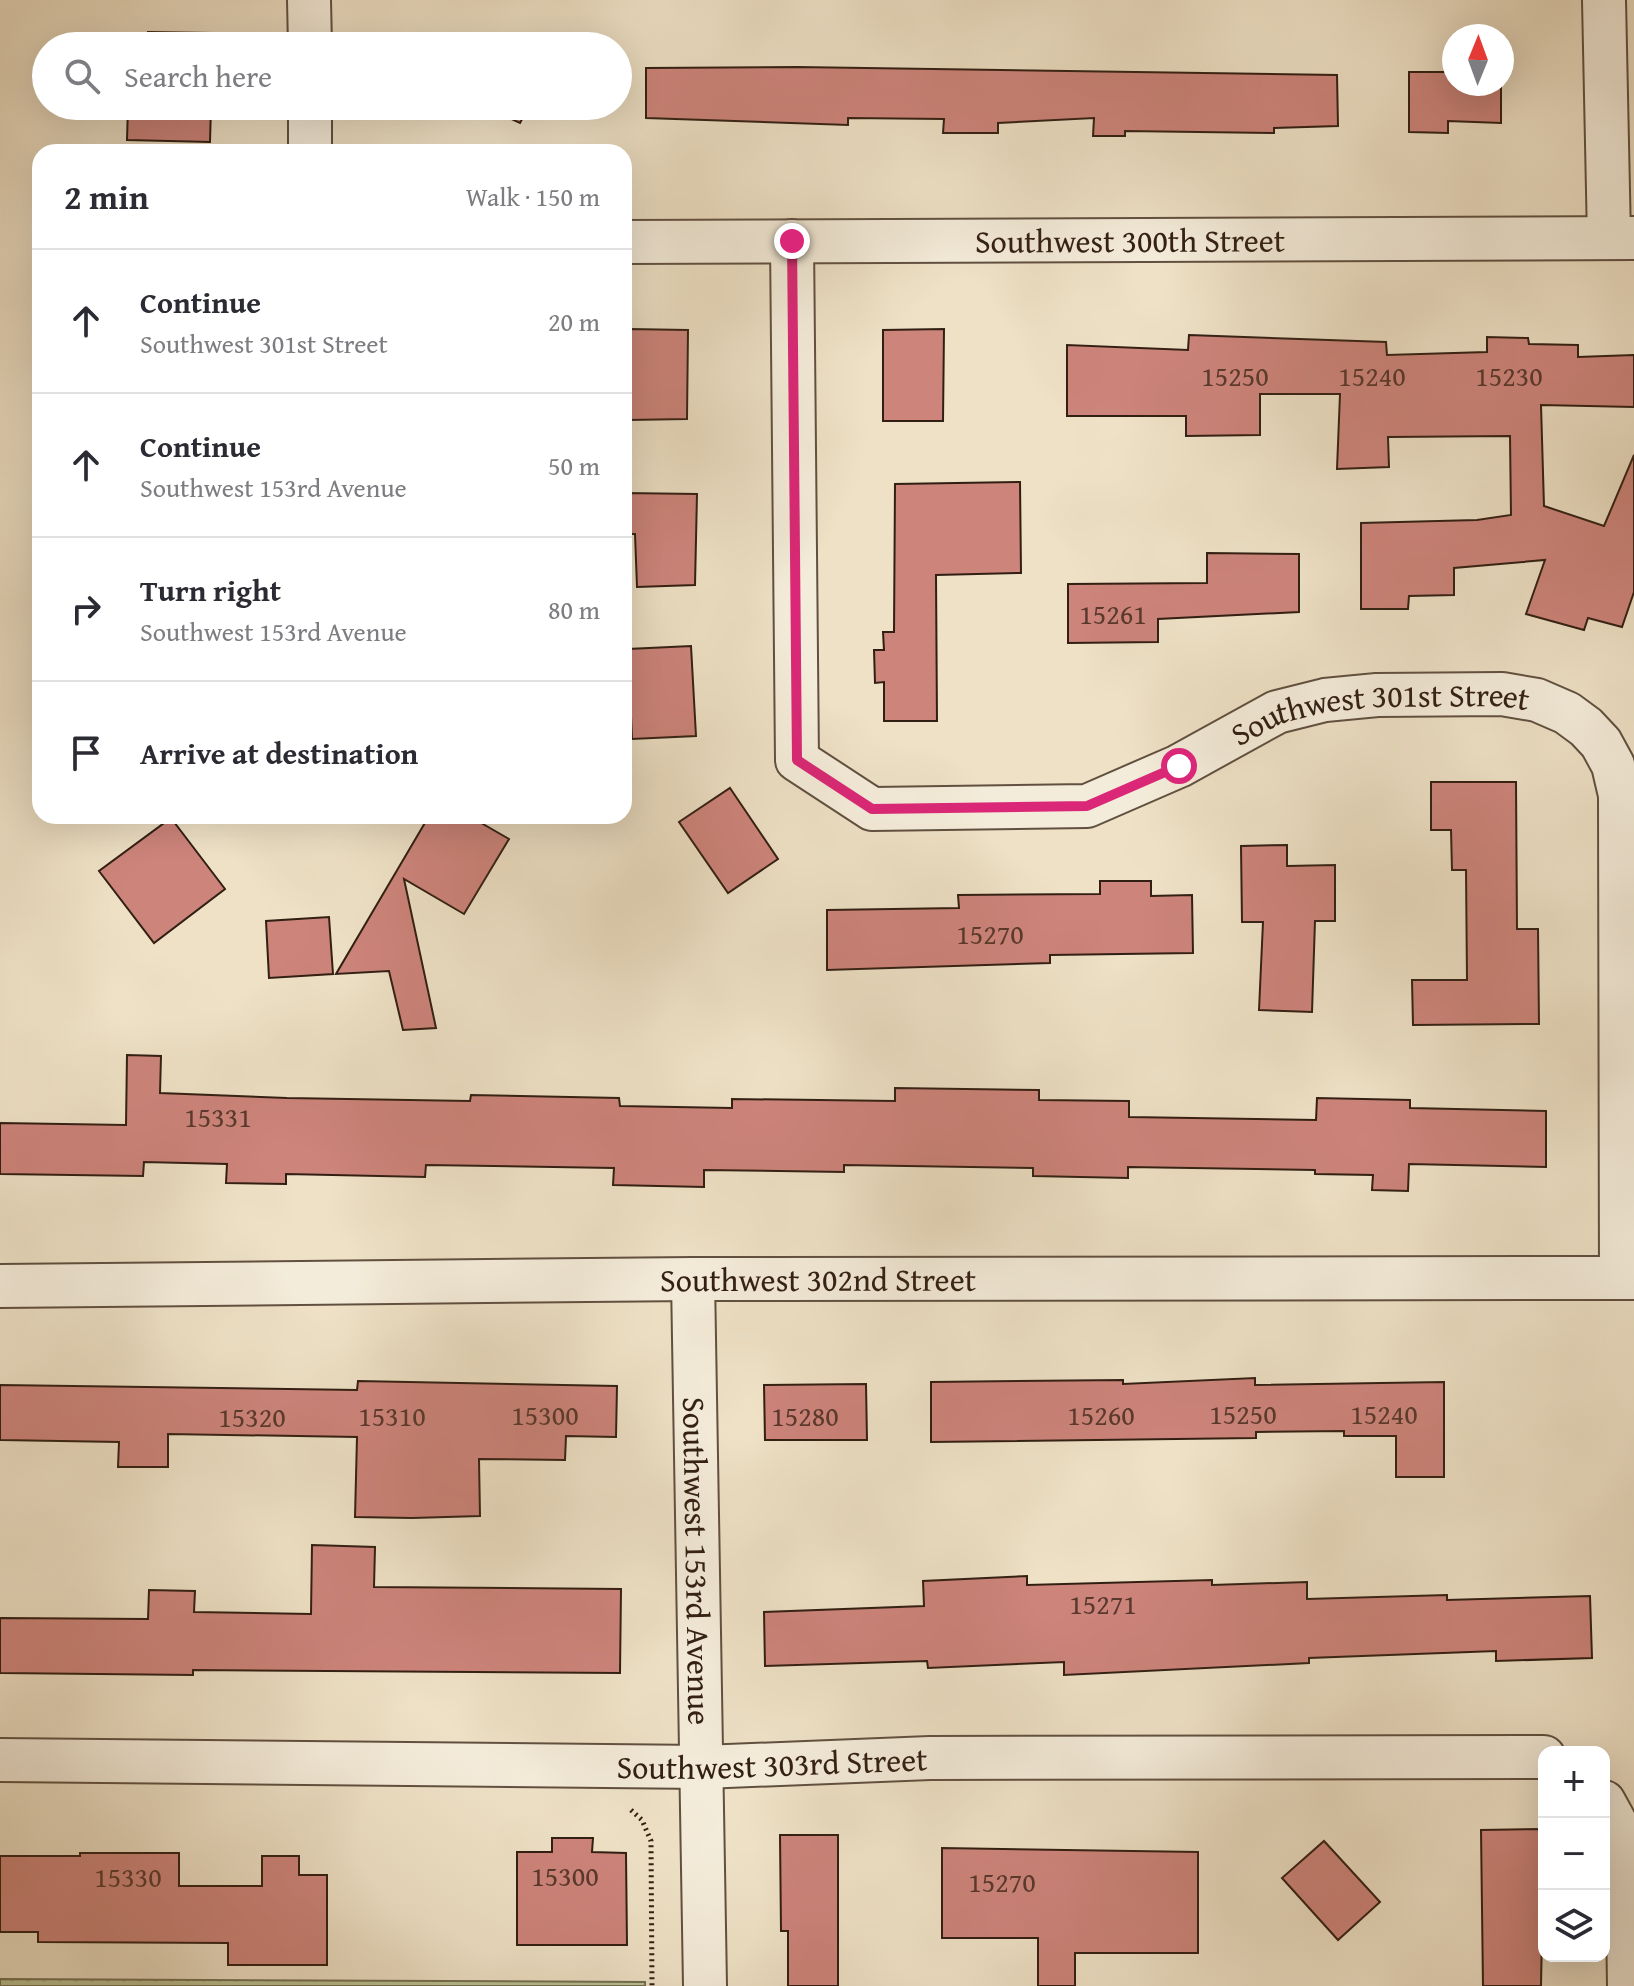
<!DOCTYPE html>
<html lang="en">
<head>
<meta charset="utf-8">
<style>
  :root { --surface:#fff; --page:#f7f7f7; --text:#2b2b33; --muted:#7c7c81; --line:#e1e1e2 }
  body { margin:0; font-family:"Gentium Book Plus",serif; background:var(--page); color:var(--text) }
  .controls { position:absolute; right:24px; bottom:24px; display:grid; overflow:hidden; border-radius:16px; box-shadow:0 8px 32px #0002 }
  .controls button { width:72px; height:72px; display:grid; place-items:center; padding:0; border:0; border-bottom:2px solid var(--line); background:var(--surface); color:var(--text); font:40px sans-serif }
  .compass { position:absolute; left:1442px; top:24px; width:72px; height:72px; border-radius:50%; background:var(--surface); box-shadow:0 8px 32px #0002; rotate:1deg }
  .stop { position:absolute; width:24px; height:24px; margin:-18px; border:6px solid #db2777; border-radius:50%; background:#fff }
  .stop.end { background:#db2777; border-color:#fff; box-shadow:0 2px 8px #0008 }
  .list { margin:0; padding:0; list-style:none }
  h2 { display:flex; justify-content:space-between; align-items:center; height:104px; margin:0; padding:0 32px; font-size:34px }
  h2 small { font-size:26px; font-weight:400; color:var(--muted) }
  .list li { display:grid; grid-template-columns:52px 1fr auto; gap:24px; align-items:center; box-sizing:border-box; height:144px; padding:0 32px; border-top:2px solid var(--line) }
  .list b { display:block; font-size:30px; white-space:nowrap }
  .list p { margin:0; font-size:26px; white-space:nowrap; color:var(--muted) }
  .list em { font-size:26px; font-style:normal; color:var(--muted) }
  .icon { flex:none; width:44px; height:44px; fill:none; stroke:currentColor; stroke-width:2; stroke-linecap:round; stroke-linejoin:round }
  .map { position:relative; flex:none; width:1634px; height:1986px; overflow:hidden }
  .search { position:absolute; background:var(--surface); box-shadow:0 8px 32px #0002; left:32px; top:32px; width:600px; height:88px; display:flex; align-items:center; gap:20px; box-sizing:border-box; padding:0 28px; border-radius:44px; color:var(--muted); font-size:30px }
  .panel { position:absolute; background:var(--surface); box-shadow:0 8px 32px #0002; left:32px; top:144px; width:600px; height:680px; border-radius:24px }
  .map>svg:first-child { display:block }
</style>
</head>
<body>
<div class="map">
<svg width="1634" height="1986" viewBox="0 0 1634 1986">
  <defs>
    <pattern id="park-dots" width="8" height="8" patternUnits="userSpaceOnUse" patternTransform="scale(2)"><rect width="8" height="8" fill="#b9c395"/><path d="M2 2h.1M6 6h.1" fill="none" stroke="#a0a780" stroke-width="1.8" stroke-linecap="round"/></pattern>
  </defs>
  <rect width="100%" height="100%" fill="#eee1c6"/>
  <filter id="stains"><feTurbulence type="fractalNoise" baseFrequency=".0025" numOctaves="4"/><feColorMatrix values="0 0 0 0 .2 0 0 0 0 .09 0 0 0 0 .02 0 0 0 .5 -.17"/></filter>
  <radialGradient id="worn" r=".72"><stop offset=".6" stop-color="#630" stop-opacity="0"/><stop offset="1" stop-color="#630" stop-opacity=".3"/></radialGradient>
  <polygon fill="url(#park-dots)" stroke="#767154" stroke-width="2" points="0,1979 645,1982 645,1986 0,1986"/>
  <g fill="#cd847b" stroke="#321f13" stroke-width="2">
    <polygon points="148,32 211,33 211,46 148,46"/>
    <polygon points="797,67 1337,75 1338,126 1274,128 1274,133 1125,131 1125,136 1093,136 1094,118 998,123 998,133 943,133 944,119 848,118 848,125 646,118 646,68"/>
    <polygon points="1409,72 1454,72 1454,84 1501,84 1501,123 1448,121 1448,133 1409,132"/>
    <polygon points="128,106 211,106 210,142 127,140"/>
    <polygon points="483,106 529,106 520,123"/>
    <polygon points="628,329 688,330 687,419 628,420"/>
    <polygon points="944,329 943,421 883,421 883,330"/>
    <polygon points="1189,335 1386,342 1387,355 1487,352 1487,337 1528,338 1529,344 1578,345 1578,357 1634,355 1634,407 1541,405 1544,506 1604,526 1634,455 1634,592 1622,627 1588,618 1584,630 1526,614 1545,560 1454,568 1454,595 1409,596 1408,609 1361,609 1361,523 1477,520 1511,515 1510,436 1388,437 1389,467 1337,469 1340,394 1260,394 1260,435 1186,436 1186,416 1067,416 1067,345 1188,350"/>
    <polygon points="1020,482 1021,573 936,575 937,721 884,721 884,682 875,683 874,650 884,650 883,632 894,632 895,484"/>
    <polygon points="624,493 697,494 695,585 637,587 635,534 624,534"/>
    <polygon points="1207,553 1299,554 1299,612 1158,619 1158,642 1068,643 1068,584 1207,583"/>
    <polygon points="691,646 696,736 632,739 628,649"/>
    <polygon points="1431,782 1516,782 1517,929 1538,929 1539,1024 1413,1025 1412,980 1467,980 1466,870 1452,870 1451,830 1431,830"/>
    <polygon points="730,788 778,859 728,893 679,822"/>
    <polygon points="429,816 469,816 509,839 464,914 404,879 436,1028 403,1030 389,971 336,974"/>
    <polygon points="171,818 225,889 154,943 99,871"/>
    <polygon points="1287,845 1287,866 1335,865 1335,921 1315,921 1312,1012 1259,1010 1263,922 1242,922 1241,846"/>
    <polygon points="1100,881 1151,881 1151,896 1192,895 1193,953 1050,955 1050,963 827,970 827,910 959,908 958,895 1100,894"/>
    <polygon points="329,917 333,974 269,978 266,921"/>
    <polygon points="127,1055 161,1056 160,1093 287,1098 470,1101 471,1095 619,1098 620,1106 732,1108 732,1099 895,1101 895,1088 1039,1090 1039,1100 1129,1101 1129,1117 1316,1120 1317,1098 1410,1100 1410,1108 1546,1111 1546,1167 1409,1164 1408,1191 1372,1190 1373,1175 1315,1174 1315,1170 1128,1167 1128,1178 1033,1176 1033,1168 844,1165 844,1172 704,1170 704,1187 613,1185 614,1168 426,1165 425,1177 286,1174 286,1184 226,1183 227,1164 144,1162 143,1176 0,1174 0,1123 126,1125"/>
    <polygon points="1255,1378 1255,1385 1444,1382 1444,1477 1396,1477 1396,1436 1344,1436 1344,1431 1256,1432 1256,1438 931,1442 931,1382 1123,1380 1123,1384"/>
    <polygon points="358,1381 617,1386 616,1437 566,1436 565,1460 479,1459 480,1516 412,1518 355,1517 357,1437 168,1434 168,1467 118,1467 119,1442 0,1440 0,1385 357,1390"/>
    <polygon points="866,1384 867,1440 765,1440 764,1385"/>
    <polygon points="312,1545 375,1547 374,1587 621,1589 620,1673 193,1670 193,1675 0,1673 0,1618 148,1619 149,1590 195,1591 194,1612 311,1614"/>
    <polygon points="1027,1576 1027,1585 1212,1580 1212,1585 1307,1582 1307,1599 1447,1595 1447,1600 1590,1596 1592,1658 1496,1661 1496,1651 1309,1658 1309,1663 1064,1675 1064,1662 928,1668 927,1661 765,1666 764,1612 924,1606 923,1581"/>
    <polygon points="1544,1829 1541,1986 1483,1986 1481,1830"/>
    <polygon points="780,1835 838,1835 838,1986 788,1986 788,1931 781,1931"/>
    <polygon points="552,1838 593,1838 592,1852 626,1853 627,1945 517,1945 517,1852 552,1852"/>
    <polygon points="1324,1841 1380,1902 1338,1940 1282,1878"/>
    <polygon points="942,1848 1198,1852 1198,1953 1075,1953 1075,1986 1038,1986 1038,1938 942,1938"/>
    <polygon points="80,1853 179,1853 179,1886 262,1886 262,1856 299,1856 299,1875 327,1875 327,1965 228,1965 228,1943 38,1942 38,1932 0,1932 0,1856 80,1856"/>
  </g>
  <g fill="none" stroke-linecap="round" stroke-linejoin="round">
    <defs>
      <g id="street">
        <polyline points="309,0 310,46"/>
        <polyline points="1604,0 1609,238"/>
        <polyline points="310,106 310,152"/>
        <path id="s1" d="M 792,241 L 797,760 L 872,809 L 1087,806 L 1179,766 L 1277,712 L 1325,700 L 1377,695 L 1502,694 L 1537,700 L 1567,713 L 1586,727 L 1601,743 L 1613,765 L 1620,795 L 1621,1278"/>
        <path id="s2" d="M 624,242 L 1634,238"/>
        <path id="s3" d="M 693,1279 L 705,1986"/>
        <path id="s4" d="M 0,1286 L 693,1279 L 1634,1278"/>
        <path id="s5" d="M 0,1760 L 703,1767 L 930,1758 L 1544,1757"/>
        <polyline points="1604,1802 1627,1844 1629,1986"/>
      </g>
    </defs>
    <use href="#street" stroke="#615040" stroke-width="46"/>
    <polyline stroke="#321f13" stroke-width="5" stroke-dasharray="2 4" stroke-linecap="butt" points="631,1810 642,1820 651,1841 652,1986"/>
    <use href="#street" stroke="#f4ecda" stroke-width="42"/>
  </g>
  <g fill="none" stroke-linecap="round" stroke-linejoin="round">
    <polyline stroke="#db2777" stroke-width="10" points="792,241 797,760 872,809 1087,806 1179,766"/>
  </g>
  <g text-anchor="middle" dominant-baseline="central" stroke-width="7" stroke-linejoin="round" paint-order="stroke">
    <g font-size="28" fill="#59382d">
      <text x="1235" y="375">15250</text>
      <text x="1372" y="375">15240</text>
      <text x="1509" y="375">15230</text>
      <text x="1113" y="613">15261</text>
      <text x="990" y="933">15270</text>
      <text x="218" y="1116">15331</text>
      <text x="1243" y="1413">15250</text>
      <text x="1384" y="1413">15240</text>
      <text x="545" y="1414">15300</text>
      <text x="1101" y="1414">15260</text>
      <text x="392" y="1415">15310</text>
      <text x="805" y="1415">15280</text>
      <text x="252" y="1416">15320</text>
      <text x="1103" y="1603">15271</text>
      <text x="565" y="1875">15300</text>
      <text x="128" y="1876">15330</text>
      <text x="1002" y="1881">15270</text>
    </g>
    <g font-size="32" fill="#321f13" stroke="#f4ecda">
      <text stroke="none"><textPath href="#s2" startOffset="506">Southwest 300th Street</textPath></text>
      <text stroke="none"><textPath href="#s1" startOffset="1138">Southwest 301st Street</textPath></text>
      <text stroke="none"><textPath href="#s4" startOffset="818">Southwest 302nd Street</textPath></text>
      <text stroke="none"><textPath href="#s3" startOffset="282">Southwest 153rd Avenue</textPath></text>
      <text stroke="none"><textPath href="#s5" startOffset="772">Southwest 303rd Street</textPath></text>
    </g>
  </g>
  <rect width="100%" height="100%" filter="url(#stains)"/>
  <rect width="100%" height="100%" fill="url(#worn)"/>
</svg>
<div class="controls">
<button>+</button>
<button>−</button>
<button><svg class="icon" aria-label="layers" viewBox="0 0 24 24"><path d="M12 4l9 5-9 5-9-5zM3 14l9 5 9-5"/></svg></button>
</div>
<svg class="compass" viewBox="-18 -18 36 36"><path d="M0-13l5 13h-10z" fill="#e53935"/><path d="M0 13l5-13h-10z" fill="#7c7c81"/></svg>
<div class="stop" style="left:1179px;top:766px"></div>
<div class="stop end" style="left:792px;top:241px"></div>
<div class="search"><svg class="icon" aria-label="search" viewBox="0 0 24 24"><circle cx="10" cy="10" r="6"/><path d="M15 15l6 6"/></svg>Search here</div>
<section class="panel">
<h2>2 min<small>Walk · 150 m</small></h2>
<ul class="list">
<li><svg class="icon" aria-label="ahead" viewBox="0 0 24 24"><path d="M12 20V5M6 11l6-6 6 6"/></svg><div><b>Continue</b><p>Southwest 301st Street</p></div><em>20 m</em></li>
<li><svg class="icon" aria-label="ahead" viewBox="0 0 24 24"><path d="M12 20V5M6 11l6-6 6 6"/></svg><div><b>Continue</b><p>Southwest 153rd Avenue</p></div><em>50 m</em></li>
<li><svg class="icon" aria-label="right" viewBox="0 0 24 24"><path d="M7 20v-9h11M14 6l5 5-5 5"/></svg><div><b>Turn right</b><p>Southwest 153rd Avenue</p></div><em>80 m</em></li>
<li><svg class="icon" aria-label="arrive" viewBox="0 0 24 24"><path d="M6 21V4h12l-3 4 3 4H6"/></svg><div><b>Arrive at destination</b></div></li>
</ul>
</section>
</div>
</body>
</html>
